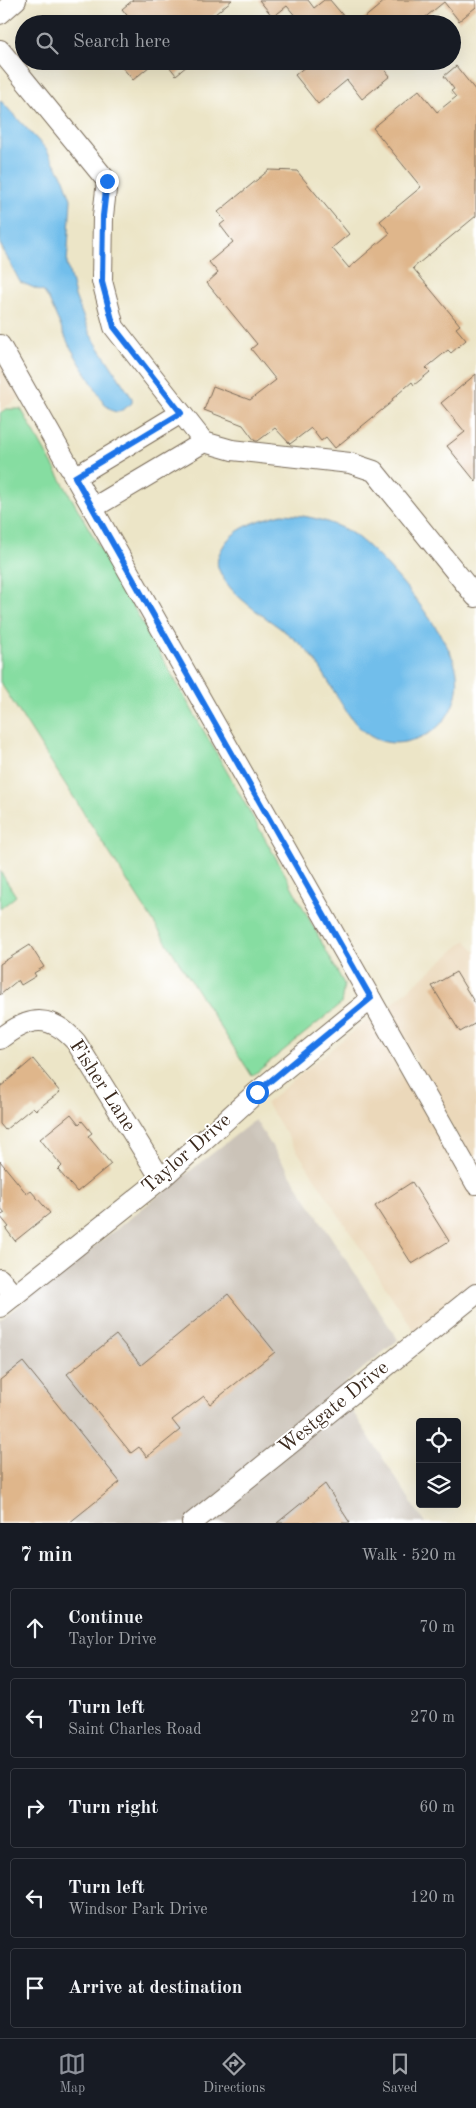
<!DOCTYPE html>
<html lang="en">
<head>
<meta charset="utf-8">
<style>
  :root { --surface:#171b24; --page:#242831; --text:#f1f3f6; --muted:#9ea1a6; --line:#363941; --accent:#8c9099 }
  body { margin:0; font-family:"Old Standard TT",serif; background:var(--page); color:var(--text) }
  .controls { position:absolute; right:15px; bottom:15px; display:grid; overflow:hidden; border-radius:5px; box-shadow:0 5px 20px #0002 }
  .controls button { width:45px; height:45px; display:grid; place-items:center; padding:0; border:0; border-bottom:1px solid var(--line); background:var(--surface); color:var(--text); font:25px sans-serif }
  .stop { position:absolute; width:15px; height:15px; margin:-11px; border:4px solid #1a73e8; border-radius:50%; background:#fff }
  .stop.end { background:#1a73e8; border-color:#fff; box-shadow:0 1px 5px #0008 }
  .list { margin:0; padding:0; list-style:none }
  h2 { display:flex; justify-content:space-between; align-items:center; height:65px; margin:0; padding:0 20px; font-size:21px }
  h2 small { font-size:16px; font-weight:400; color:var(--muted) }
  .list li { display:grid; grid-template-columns:32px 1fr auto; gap:15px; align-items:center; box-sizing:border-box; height:80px; margin:0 10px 10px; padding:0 10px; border:1px solid var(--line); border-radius:5px }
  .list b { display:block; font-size:19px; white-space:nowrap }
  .list p { margin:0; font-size:16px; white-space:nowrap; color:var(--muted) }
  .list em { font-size:16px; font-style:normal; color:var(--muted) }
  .icon { flex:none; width:28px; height:28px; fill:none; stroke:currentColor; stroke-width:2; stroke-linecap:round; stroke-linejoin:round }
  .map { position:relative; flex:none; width:476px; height:1523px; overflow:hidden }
  .search { position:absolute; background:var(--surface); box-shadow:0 5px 20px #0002; left:15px; right:15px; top:15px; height:55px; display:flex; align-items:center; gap:12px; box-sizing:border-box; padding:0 18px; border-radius:28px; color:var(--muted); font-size:19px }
  .sheet { height:515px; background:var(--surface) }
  nav { display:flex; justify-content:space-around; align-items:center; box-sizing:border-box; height:70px; border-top:1px solid var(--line); background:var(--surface); font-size:14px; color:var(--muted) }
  nav a { display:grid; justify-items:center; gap:2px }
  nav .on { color:var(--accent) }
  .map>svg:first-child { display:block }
</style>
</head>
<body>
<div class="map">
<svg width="476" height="1523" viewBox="0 0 476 1523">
  <rect width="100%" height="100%" fill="#fff"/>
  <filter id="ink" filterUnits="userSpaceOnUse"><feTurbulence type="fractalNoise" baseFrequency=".02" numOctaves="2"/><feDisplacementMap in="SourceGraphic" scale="10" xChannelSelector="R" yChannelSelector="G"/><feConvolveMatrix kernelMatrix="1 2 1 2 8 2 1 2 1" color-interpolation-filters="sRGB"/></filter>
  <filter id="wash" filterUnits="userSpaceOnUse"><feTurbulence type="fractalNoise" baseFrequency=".0096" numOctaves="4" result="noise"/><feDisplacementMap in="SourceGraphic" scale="20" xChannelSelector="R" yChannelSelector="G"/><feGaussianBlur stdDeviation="1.12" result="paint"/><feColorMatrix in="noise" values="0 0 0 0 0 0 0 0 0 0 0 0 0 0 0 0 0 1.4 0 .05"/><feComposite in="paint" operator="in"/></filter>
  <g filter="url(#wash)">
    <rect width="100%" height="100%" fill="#ece5c7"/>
    <g fill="#ebd8ba">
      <polygon points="0,357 23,396 0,410"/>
      <polygon points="466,940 476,952 476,1169 387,1008"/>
      <polygon points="368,1019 476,1197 476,1291 418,1337 266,1103"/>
    </g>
    <polygon fill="#cbc3b8" points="255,1120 398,1340 338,1389 425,1523 0,1523 0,1320"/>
    <g fill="#86dda1" stroke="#608460">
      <polygon points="6,409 21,409 285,874 344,984 341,1004 252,1076 0,682 0,413"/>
      <polygon points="0,871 16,896 0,909"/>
    </g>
    <g fill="#71beeb" stroke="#567484">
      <path d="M 0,100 L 46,149 L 64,179 L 71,199 L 67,264 L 75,296 L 90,334 L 132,398 L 132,403 C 117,415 113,415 102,400 L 69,345 L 49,300 L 44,292 L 20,282 L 0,244 Z"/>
      <path d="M 282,514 C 306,515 327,520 348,531 C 379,548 453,638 457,673 C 461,699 446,728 421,737 C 404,744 387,746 370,736 C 343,719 329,674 307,651 C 283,624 233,604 219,570 C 215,561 219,553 224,545 C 235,527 262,519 282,514 Z"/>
    </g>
    <g id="blocks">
      <g fill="#dfb68b">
        <polygon points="133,0 232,0 203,24 134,24 122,9"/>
        <polygon points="259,0 308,0 314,8 324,0 330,0 350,24 302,24 287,6 273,17"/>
        <polygon points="386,0 476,0 476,7 459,21 444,2 417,24 357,24"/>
        <polygon points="117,61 156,61 133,80"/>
        <polygon points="165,61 193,61 176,75"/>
        <polygon points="312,61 378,61 390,76 362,99 347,80 318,104 295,75"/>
        <polygon points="456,66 476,91 476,216 413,268 460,325 456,328 466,340 451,353 448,350 426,368 430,372 414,385 412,382 392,399 393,401 335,448 326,437 321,441 311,428 290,444 275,428 258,441 255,441 243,425 204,410 213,386 250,400 276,380 251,349 257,344 207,283 218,273 209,262 233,242 220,225 225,221 218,212 269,170 297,171 349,234 332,248 349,268 390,233 380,221 421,187 373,128 419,90 437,112 456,97 451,91 454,89 444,76"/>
        <polygon points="476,374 476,482 447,446 465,432 441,403"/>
        <polygon points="30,945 44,967 34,973 36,976 21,985 18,980 0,995 0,964"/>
        <polygon points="456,972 476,1005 476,1023 460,1032 432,986"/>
        <polygon points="33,1059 60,1092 36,1110 33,1107 5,1130 0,1124 0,1087"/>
        <polygon points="71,1114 79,1124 82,1121 92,1133 88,1136 111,1164 77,1192 58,1170 62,1166 40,1139"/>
        <polygon points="0,1161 27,1194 31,1191 50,1213 15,1241 6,1229 9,1227 0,1216 5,1213 0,1207"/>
        <polygon points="412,1182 449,1241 412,1264 375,1206"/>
        <polygon points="228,1294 275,1352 210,1404 204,1396 172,1420 180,1430 147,1457 139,1447 131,1453 67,1374 116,1335 141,1365"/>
        <polygon points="23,1362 120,1482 69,1523 0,1523 0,1380"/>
        <polygon points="325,1484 350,1523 277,1523"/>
      </g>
    </g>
  </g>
  <g filter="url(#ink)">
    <use href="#blocks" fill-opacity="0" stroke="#796b59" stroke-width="1"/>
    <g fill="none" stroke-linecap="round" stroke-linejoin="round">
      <defs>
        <g id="minor">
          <polyline points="0,14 16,0"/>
          <polyline points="0,50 107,181 103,216 102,281 114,327 204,442 232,450 350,463 374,471 476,597"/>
          <polyline points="0,345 476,1184"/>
          <polyline points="75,477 181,413"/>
          <polyline points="93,508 204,442"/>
          <path d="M 0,1039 C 29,1016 50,1013 76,1042 L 161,1179"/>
          <polyline points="0,1279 14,1296"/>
          <polyline points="0,1307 161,1179 257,1092 371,999"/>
          <polyline points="192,1523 476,1294"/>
        </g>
      </defs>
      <use href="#minor" stroke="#796b59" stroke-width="22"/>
      <use href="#minor" stroke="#fff" stroke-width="20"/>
    </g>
  </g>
  <g fill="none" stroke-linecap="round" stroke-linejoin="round" filter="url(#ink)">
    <polyline stroke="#1a73e8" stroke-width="6" points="107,181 103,216 102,282 114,327 181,413 75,477 371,998 257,1092"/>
  </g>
  <g text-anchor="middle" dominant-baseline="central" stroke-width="4" stroke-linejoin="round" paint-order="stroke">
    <g font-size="20" fill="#3b2a1e" stroke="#fff">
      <text transform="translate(102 1086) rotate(57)">Fisher Lane</text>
      <text transform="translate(187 1154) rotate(-41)">Taylor Drive</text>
      <text transform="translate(334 1408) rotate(-39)">Westgate Drive</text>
    </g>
  </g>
</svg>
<div class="controls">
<button><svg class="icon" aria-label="locate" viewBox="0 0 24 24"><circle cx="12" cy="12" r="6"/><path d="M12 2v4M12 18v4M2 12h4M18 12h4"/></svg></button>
<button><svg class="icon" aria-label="layers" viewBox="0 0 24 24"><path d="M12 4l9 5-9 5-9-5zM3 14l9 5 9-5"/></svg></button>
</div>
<div class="stop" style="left:257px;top:1092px"></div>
<div class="stop end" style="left:107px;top:181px"></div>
<div class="search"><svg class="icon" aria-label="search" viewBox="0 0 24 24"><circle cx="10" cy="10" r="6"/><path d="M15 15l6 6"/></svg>Search here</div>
</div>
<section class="sheet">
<h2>7 min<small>Walk · 520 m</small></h2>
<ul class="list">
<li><svg class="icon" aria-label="ahead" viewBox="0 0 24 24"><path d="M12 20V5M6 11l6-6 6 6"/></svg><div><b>Continue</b><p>Taylor Drive</p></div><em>70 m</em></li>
<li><svg class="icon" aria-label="left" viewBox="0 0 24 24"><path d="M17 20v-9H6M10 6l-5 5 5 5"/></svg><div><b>Turn left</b><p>Saint Charles Road</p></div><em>270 m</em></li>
<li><svg class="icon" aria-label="right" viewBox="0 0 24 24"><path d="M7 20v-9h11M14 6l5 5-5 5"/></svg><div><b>Turn right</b></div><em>60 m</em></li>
<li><svg class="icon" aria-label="left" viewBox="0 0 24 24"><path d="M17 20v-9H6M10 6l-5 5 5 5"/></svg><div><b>Turn left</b><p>Windsor Park Drive</p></div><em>120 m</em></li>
<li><svg class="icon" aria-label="arrive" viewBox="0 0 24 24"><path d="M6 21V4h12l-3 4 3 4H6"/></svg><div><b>Arrive at destination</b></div></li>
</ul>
</section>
<nav>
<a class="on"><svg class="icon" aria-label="map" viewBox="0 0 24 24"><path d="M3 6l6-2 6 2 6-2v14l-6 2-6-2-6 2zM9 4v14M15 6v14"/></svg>Map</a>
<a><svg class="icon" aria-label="directions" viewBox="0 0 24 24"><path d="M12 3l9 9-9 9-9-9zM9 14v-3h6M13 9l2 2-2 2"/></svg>Directions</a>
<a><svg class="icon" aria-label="saved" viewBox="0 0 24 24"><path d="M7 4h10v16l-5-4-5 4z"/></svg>Saved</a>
</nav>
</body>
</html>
